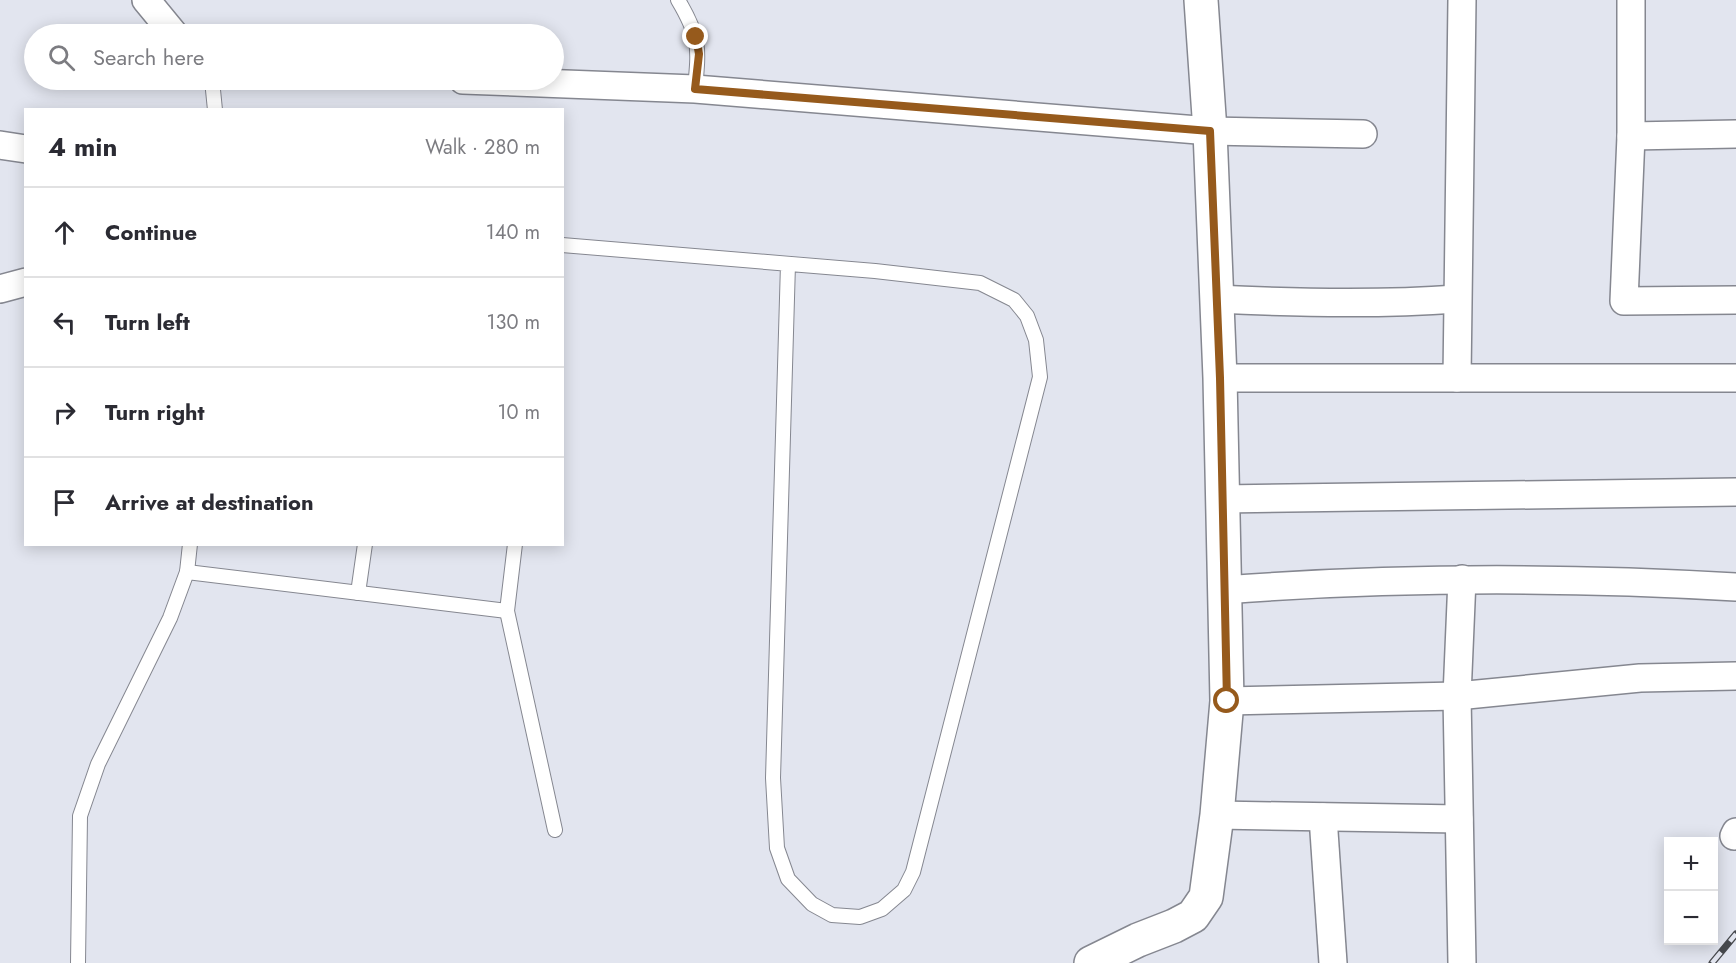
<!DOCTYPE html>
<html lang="en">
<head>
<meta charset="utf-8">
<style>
  :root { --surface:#fff; --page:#f2f2f3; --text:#2b2b33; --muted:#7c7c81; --line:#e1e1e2 }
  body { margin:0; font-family:Jost,sans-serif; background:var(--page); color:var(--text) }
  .controls { position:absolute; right:18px; bottom:18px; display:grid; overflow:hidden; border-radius:0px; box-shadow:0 3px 15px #0003 }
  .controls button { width:54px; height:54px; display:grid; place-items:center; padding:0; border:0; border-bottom:2px solid var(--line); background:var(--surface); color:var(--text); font:30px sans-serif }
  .stop { position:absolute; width:18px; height:18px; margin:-14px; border:4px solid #965a1c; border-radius:50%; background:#fff }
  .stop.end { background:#965a1c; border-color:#fff; box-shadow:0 2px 6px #0008 }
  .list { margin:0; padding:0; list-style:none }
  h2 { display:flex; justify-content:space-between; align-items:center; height:78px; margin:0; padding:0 24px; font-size:26px }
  h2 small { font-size:20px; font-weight:400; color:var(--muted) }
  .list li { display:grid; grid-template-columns:39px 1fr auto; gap:18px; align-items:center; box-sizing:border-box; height:90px; padding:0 24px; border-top:2px solid var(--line) }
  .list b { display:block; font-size:22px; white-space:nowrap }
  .list em { font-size:20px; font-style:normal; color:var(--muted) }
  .icon { flex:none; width:33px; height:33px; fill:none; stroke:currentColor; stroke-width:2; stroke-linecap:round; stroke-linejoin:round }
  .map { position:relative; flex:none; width:1736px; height:963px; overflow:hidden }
  .search { position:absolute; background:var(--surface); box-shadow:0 3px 15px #0003; left:24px; top:24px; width:540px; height:66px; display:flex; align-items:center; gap:15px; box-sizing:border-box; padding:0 21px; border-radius:33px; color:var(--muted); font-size:22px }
  .panel { position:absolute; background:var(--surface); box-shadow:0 3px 15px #0003; left:24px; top:108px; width:540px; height:438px; border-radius:0px }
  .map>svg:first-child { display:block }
</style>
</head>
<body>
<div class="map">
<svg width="1736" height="963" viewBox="0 0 1736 963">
  <rect width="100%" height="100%" fill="#e2e5ef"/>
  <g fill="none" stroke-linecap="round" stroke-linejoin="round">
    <defs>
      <g id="service">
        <path d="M 678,0 C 700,37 699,47 695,89"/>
        <polyline points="212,80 215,110"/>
        <polyline points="562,245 875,271 980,283 1014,300 1027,316 1036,340 1040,377 913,872 904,890 882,909 860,917 832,915 812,904 788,879 777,848 773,778 788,264"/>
        <polyline points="515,544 507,611 555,830"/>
        <polyline points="187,572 507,611"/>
        <polyline points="358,593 365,544"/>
        <polyline points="78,963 80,816 98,764 170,618 187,572 190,544"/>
      </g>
      <g id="minor">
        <polyline points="146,0 174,34"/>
        <polyline points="1631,0 1631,136 1624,301 1736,300"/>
        <polyline points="463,80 695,89 1210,131 1363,134"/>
        <polyline points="1631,136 1736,134"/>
        <polyline points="0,145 26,149"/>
        <polyline points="0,289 26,282"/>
        <path d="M 1216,299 C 1297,303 1376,305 1457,299"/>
        <polyline points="1220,378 1736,378"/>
        <polyline points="1457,378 1462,0"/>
        <polyline points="1222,499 1736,492"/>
        <path d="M 1224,590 C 1395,577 1565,577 1736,587"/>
        <polyline points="1227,701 1457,696 1640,678 1736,676"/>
        <polyline points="1217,815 1459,819"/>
        <polyline points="1323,817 1333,963"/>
        <polyline points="1734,836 1736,832"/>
        <polyline points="1462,963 1457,696 1462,579"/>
      </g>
      <polyline id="tertiary" points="1091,963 1138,940 1174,926 1193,916 1206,897 1217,815 1227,701 1220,378 1210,131 1201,0"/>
    </defs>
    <use href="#service" stroke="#858790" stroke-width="16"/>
    <use href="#minor" stroke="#858790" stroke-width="30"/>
    <use href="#tertiary" stroke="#858790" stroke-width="36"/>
    <use href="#service" stroke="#fff" stroke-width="14"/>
    <use href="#minor" stroke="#fff" stroke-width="27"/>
    <use href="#tertiary" stroke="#fff" stroke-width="33"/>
    <defs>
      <polyline id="rail" points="1712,963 1736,934"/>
    </defs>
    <use href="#rail" stroke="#47494d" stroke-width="7"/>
    <use href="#rail" stroke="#e2e5ef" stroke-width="4.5" stroke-dasharray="14" stroke-linecap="butt"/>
  </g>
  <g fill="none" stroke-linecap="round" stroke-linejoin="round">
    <polyline stroke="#965a1c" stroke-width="8" points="696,37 699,54 695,89 1210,131 1220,378 1227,701"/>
  </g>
</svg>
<div class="controls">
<button>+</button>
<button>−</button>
</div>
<div class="stop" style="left:1227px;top:701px"></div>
<div class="stop end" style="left:696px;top:37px"></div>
<div class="search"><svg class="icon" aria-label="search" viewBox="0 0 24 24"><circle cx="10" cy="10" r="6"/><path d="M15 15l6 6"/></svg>Search here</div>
<section class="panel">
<h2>4 min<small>Walk · 280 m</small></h2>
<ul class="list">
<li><svg class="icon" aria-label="ahead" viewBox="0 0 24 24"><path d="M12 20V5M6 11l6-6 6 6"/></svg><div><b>Continue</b></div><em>140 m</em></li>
<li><svg class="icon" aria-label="left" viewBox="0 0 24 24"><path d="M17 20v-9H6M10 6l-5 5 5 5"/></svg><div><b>Turn left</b></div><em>130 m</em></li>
<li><svg class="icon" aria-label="right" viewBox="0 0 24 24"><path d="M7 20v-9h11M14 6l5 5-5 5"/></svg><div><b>Turn right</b></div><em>10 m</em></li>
<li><svg class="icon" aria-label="arrive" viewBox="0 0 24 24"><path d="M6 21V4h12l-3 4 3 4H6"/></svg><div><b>Arrive at destination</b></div></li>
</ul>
</section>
</div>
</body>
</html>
